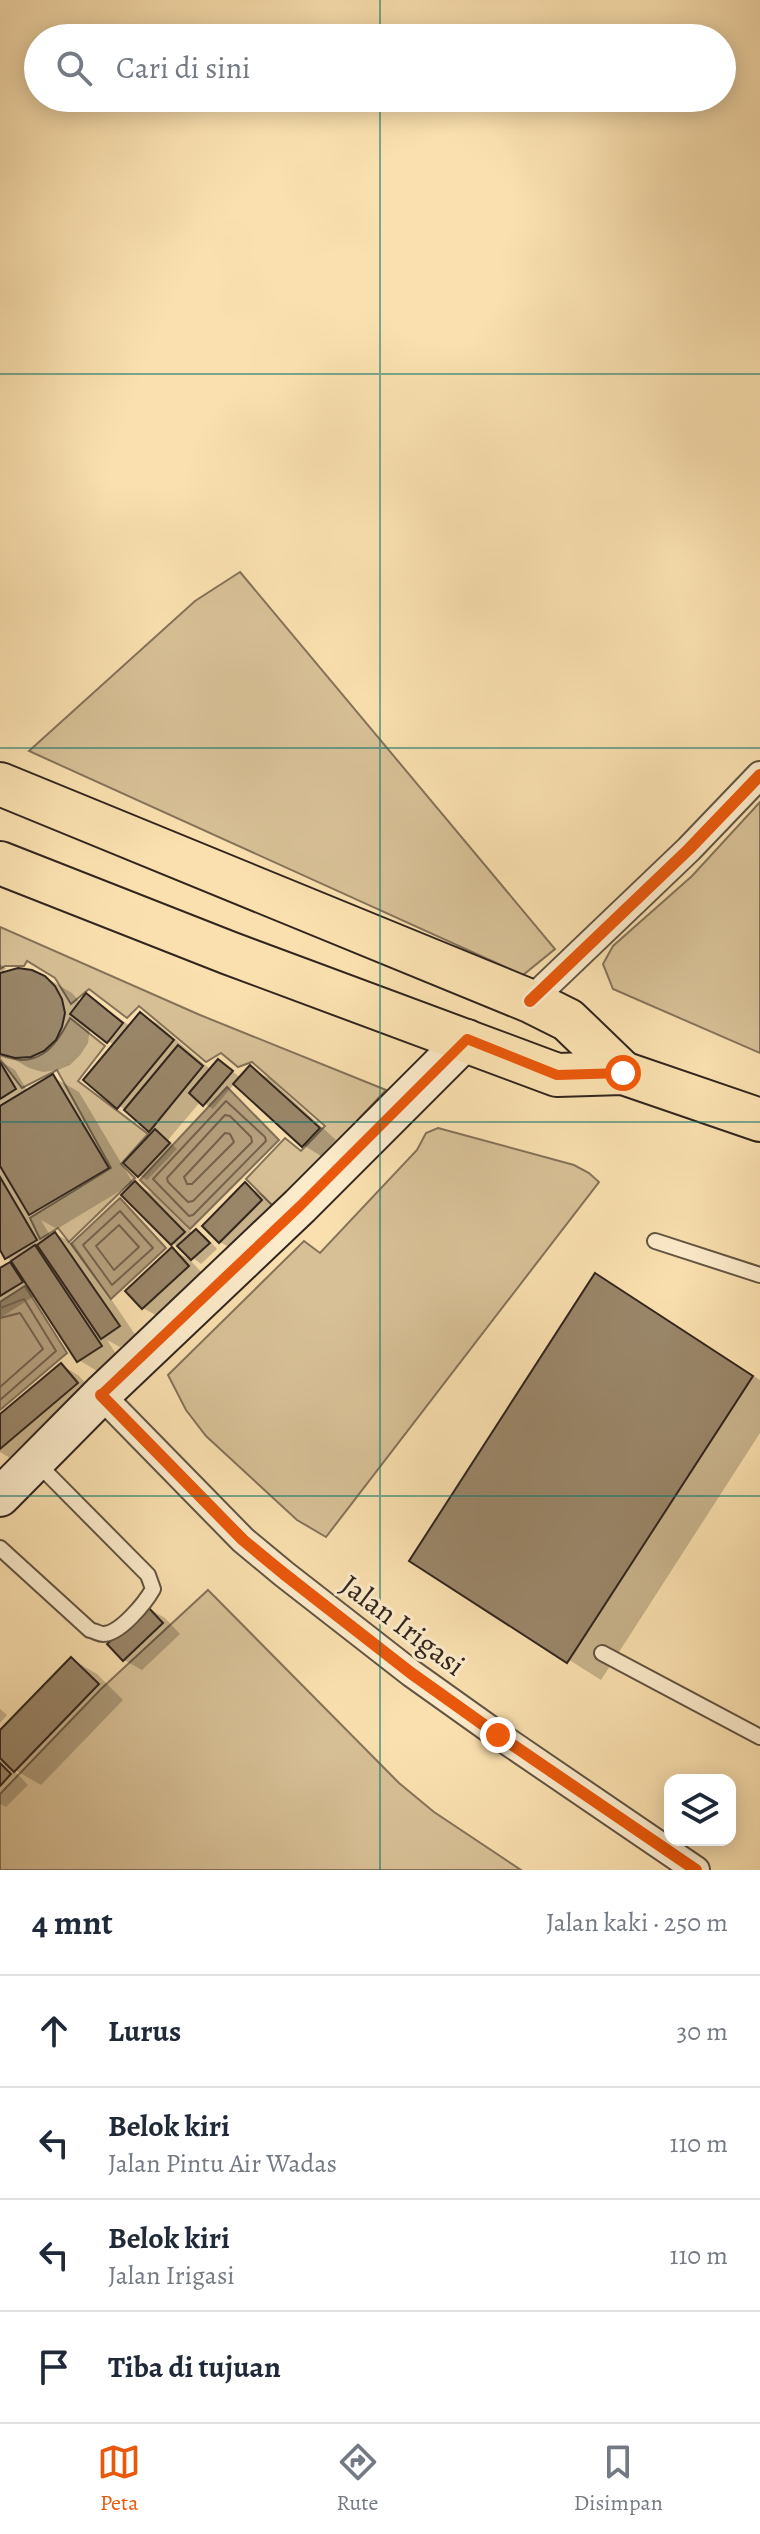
<!DOCTYPE html>
<html lang="id">
<head>
<meta charset="utf-8">
<style>
  :root { --surface:#fff; --page:#f2f2f3; --text:#1f2937; --muted:#747a83; --line:#e0e1e3; --accent:#ea580c }
  body { margin:0; font-family:Alegreya,serif; background:var(--page); color:var(--text) }
  .controls { position:absolute; right:24px; bottom:24px; display:grid; overflow:hidden; border-radius:16px; box-shadow:0 4px 20px #0003 }
  .controls button { width:72px; height:72px; display:grid; place-items:center; padding:0; border:0; border-bottom:2px solid var(--line); background:var(--surface); color:var(--text); font:40px sans-serif }
  .stop { position:absolute; width:24px; height:24px; margin:-18px; border:6px solid #ea580c; border-radius:50%; background:#fff }
  .stop.end { background:#ea580c; border-color:#fff; box-shadow:0 2px 8px #0008 }
  .list { margin:0; padding:0; list-style:none }
  h2 { display:flex; justify-content:space-between; align-items:center; height:104px; margin:0; padding:0 32px; font-size:34px }
  h2 small { font-size:26px; font-weight:400; color:var(--muted) }
  .list li { display:grid; grid-template-columns:52px 1fr auto; gap:24px; align-items:center; box-sizing:border-box; height:112px; padding:0 32px; border-top:2px solid var(--line) }
  .list b { display:block; font-size:30px; white-space:nowrap }
  .list p { margin:0; font-size:26px; white-space:nowrap; color:var(--muted) }
  .list em { font-size:26px; font-style:normal; color:var(--muted) }
  .icon { flex:none; width:44px; height:44px; fill:none; stroke:currentColor; stroke-width:2; stroke-linecap:round; stroke-linejoin:round }
  .map { position:relative; flex:none; width:760px; height:1870px; overflow:hidden }
  .search { position:absolute; background:var(--surface); box-shadow:0 4px 20px #0003; left:24px; right:24px; top:24px; height:88px; display:flex; align-items:center; gap:20px; box-sizing:border-box; padding:0 28px; border-radius:44px; color:var(--muted); font-size:30px }
  .sheet { height:552px; background:var(--surface) }
  nav { display:flex; justify-content:space-around; align-items:center; box-sizing:border-box; height:112px; border-top:2px solid var(--line); background:var(--surface); font-size:22px; color:var(--muted) }
  nav a { display:grid; justify-items:center; gap:4px }
  nav .on { color:var(--accent) }
  .map>svg:first-child { display:block }
</style>
</head>
<body>
<div class="map">
<svg width="760" height="1870" viewBox="0 0 760 1870">
  <rect width="100%" height="100%" fill="#fae0af"/>
  <filter id="stains"><feTurbulence type="fractalNoise" baseFrequency=".0025" numOctaves="4"/><feColorMatrix values="0 0 0 0 .2 0 0 0 0 .09 0 0 0 0 .02 0 0 0 .5 -.17"/></filter>
  <radialGradient id="worn" r=".72"><stop offset=".6" stop-color="#630" stop-opacity="0"/><stop offset="1" stop-color="#630" stop-opacity=".3"/></radialGradient>
  <g fill="#d8c096" stroke="#84725a" stroke-width="2">
    <polygon points="240,572 555,949 523,975 29,751 195,601"/>
    <polygon points="760,802 760,1053 613,989 603,964 613,946 692,876"/>
    <polygon points="0,927 200,1015 386,1090 275,1208 246,1179 285,1138 301,1151 325,1126 252,1062 238,1067 221,1053 206,1062 139,1006 127,1018 89,989 71,1004 55,978 27,961 24,966 5,966 0,969"/>
    <path d="M 70,1018 L 105,1046 L 78,1081 L 148,1134 L 121,1164 L 135,1178 L 69,1242 L 58,1228 L 40,1239 L 30,1218 L 111,1168 L 57,1070 L 22,1088 L 0,1059 L 0,1055 C 36,1070 55,1049 70,1018 Z"/>
    <polygon points="438,1128 574,1165 589,1173 599,1182 326,1537 297,1520 206,1436 186,1410 168,1375 304,1241 320,1253 417,1150 426,1133"/>
    <polygon points="208,1590 399,1783 434,1812 521,1870 0,1870 0,1794 101,1689"/>
  </g>
  <g fill="#b6a07e" stroke="#816f58" stroke-width="2">
    <polygon points="227,1087 279,1140 190,1229 140,1180"/>
    <polygon points="120,1198 166,1248 111,1299 71,1244"/>
    <polygon points="25,1286 67,1353 0,1410 0,1302"/>
  </g>
  <g fill="#0003">
    <polygon points="0,964 6,968 2,973 45,977 72,993 81,1003 87,995 130,1026 140,1014 158,1024 211,1070 219,1061 241,1078 251,1068 269,1078 336,1140 321,1156 303,1145 235,1083 213,1109 201,1101 168,1140 177,1149 147,1180 139,1175 155,1133 86,1080 114,1045 90,1028 88,1043 81,1054 70,1065 58,1070 43,1072 29,1068 0,1051"/>
    <polygon points="0,1061 15,1070 28,1092 53,1077 79,1092 133,1183 57,1229 41,1220 51,1237 56,1234 74,1244 136,1336 120,1347 107,1340 118,1357 97,1371 79,1360 36,1295 0,1318 0,1271 10,1264 19,1269 7,1257 0,1246"/>
    <polygon points="135,1184 153,1194 193,1234 196,1231 205,1236 217,1249 201,1264 173,1243"/>
    <polygon points="245,1185 263,1195 279,1211 238,1252 220,1242 204,1226"/>
    <polygon points="172,1249 190,1260 206,1277 161,1318 143,1308"/>
    <polygon points="628,1295 760,1380 760,1433 601,1680 412,1561"/>
    <polygon points="61,1365 79,1376 95,1394 15,1461 0,1452 0,1417"/>
    <polygon points="147,1608 165,1618 180,1634 142,1670 124,1660"/>
    <polygon points="71,1659 97,1674 123,1700 41,1785 13,1769 28,1785 6,1807 0,1804 0,1732"/>
    <polygon points="0,1709 7,1715 0,1723"/>
  </g>
  <g fill="none" stroke-linecap="round" stroke-linejoin="round">
    <g stroke="#74624e" stroke-width="2">
      <polygon points="226,1101 265,1137 266,1141 193,1215 189,1216 153,1179"/>
      <polygon points="225,1115 230,1116 251,1137 252,1142 193,1201 188,1202 168,1182 167,1178"/>
      <polygon points="225,1133 230,1134 234,1142 192,1184 187,1184 184,1177"/>
      <polygon points="120,1211 153,1248 112,1285 83,1245"/>
      <polygon points="119,1225 139,1247 114,1270 96,1246"/>
      <polyline points="0,1308 24,1299 56,1351 0,1400"/>
      <polyline points="0,1318 20,1313 43,1349 0,1387"/>
    </g>
  </g>
  <g fill="#9a8669" stroke="#31251e" stroke-width="2">
    <polygon points="18,968 32,970 45,976 55,986 62,999 65,1013 62,1027 56,1040 44,1051 31,1057 15,1058 0,1054 0,973"/>
    <polygon points="86,993 123,1023 107,1043 70,1014"/>
    <polygon points="140,1012 174,1040 117,1109 83,1080"/>
    <polygon points="178,1045 203,1066 149,1132 124,1110"/>
    <polygon points="218,1059 233,1071 203,1106 189,1093"/>
    <polygon points="0,1062 16,1089 0,1099"/>
    <polygon points="250,1065 320,1128 302,1147 233,1084"/>
    <polygon points="53,1074 109,1168 29,1215 0,1166 0,1106"/>
    <polygon points="155,1129 170,1143 138,1177 123,1163"/>
    <polygon points="0,1177 37,1240 5,1259 0,1250"/>
    <polygon points="135,1181 185,1232 171,1245 121,1195"/>
    <polygon points="245,1182 262,1200 219,1243 202,1226"/>
    <polygon points="196,1229 210,1243 191,1260 177,1246"/>
    <polygon points="55,1232 120,1326 101,1339 37,1245"/>
    <polygon points="35,1245 102,1346 77,1362 11,1261"/>
    <polygon points="172,1247 189,1266 142,1309 125,1291"/>
    <polygon points="10,1262 23,1282 0,1296 0,1268"/>
    <polygon points="595,1273 753,1376 567,1663 409,1561"/>
    <polygon points="61,1363 78,1383 0,1449 0,1414"/>
    <polygon points="147,1606 163,1623 123,1661 107,1644"/>
    <polygon points="71,1657 99,1684 14,1772 0,1758 0,1730"/>
    <polygon points="0,1763 11,1774 0,1786"/>
  </g>
  <g fill="none" stroke-linecap="round" stroke-linejoin="round">
    <defs>
      <g id="lane">
        <polyline points="655,1241 760,1275"/>
        <path d="M 0,1548 L 90,1630 C 95,1631 99,1634 103,1634 C 120,1634 145,1603 153,1589 L 148,1575 L 35,1461"/>
        <polyline points="602,1653 760,1737"/>
      </g>
      <g id="street">
        <polyline points="530,1001 689,849 760,775"/>
        <polyline points="101,1395 243,1540 284,1574 411,1673 498,1735 696,1870"/>
      </g>
      <polyline id="secondary" points="0,1497 101,1395 300,1206 467,1039"/>
      <g id="primary">
        <polyline points="0,784 530,1001 568,1020 623,1073"/>
        <polyline points="0,863 229,953 557,1075 623,1073 760,1120"/>
      </g>
    </defs>
    <use href="#lane" stroke="#635442" stroke-width="18"/>
    <use href="#street" stroke="#635442" stroke-width="30"/>
    <use href="#secondary" stroke="#31251e" stroke-width="42"/>
    <use href="#primary" stroke="#31251e" stroke-width="46"/>
    <use href="#lane" stroke="#fcebcb" stroke-width="14"/>
    <use href="#street" stroke="#fcebcb" stroke-width="26"/>
    <use href="#secondary" stroke="#fcebcb" stroke-width="38"/>
    <use href="#primary" stroke="#fae0af" stroke-width="42"/>
    <defs>
      <g id="cycleway">
        <polyline points="530,1001 689,849 760,775"/>
        <polyline points="101,1395 243,1540 284,1574 411,1673 498,1735 696,1870"/>
      </g>
    </defs>
    <use href="#cycleway" stroke="#fcebcb" stroke-width="17"/>
    <use href="#cycleway" stroke="#e8590c" stroke-width="12"/>
  </g>
  <g fill="none" stroke-linecap="round" stroke-linejoin="round">
    <polyline stroke="#ea580c" stroke-width="10" points="498,1735 411,1673 243,1540 101,1395 300,1206 467,1039 557,1075 623,1073"/>
  </g>
  <path fill="none" stroke="#0f766e" stroke-width="2" stroke-opacity="0.55" d="M 380,0 L 380,38M 380,98 L 380,1870M 0,374 L 760,374M 0,748 L 760,748M 0,1122 L 760,1122M 0,1496 L 760,1496"/>
  <g text-anchor="middle" dominant-baseline="central" stroke-width="6" stroke-linejoin="round" paint-order="stroke">
    <g font-size="30" fill="#31251e" stroke="#fcebcb">
      <text transform="translate(403 1625) rotate(37)">Jalan Irigasi</text>
    </g>
  </g>
  <rect width="100%" height="100%" filter="url(#stains)"/>
  <rect width="100%" height="100%" fill="url(#worn)"/>
</svg>
<div class="controls">
<button><svg class="icon" aria-label="layers" viewBox="0 0 24 24"><path d="M12 4l9 5-9 5-9-5zM3 14l9 5 9-5"/></svg></button>
</div>
<div class="stop" style="left:623px;top:1073px"></div>
<div class="stop end" style="left:498px;top:1735px"></div>
<div class="search"><svg class="icon" aria-label="search" viewBox="0 0 24 24"><circle cx="10" cy="10" r="6"/><path d="M15 15l6 6"/></svg>Cari di sini</div>
</div>
<section class="sheet">
<h2>4 mnt<small>Jalan kaki · 250 m</small></h2>
<ul class="list">
<li><svg class="icon" aria-label="ahead" viewBox="0 0 24 24"><path d="M12 20V5M6 11l6-6 6 6"/></svg><div><b>Lurus</b></div><em>30 m</em></li>
<li><svg class="icon" aria-label="left" viewBox="0 0 24 24"><path d="M17 20v-9H6M10 6l-5 5 5 5"/></svg><div><b>Belok kiri</b><p>Jalan Pintu Air Wadas</p></div><em>110 m</em></li>
<li><svg class="icon" aria-label="left" viewBox="0 0 24 24"><path d="M17 20v-9H6M10 6l-5 5 5 5"/></svg><div><b>Belok kiri</b><p>Jalan Irigasi</p></div><em>110 m</em></li>
<li><svg class="icon" aria-label="arrive" viewBox="0 0 24 24"><path d="M6 21V4h12l-3 4 3 4H6"/></svg><div><b>Tiba di tujuan</b></div></li>
</ul>
</section>
<nav>
<a class="on"><svg class="icon" aria-label="map" viewBox="0 0 24 24"><path d="M3 6l6-2 6 2 6-2v14l-6 2-6-2-6 2zM9 4v14M15 6v14"/></svg>Peta</a>
<a><svg class="icon" aria-label="directions" viewBox="0 0 24 24"><path d="M12 3l9 9-9 9-9-9zM9 14v-3h6M13 9l2 2-2 2"/></svg>Rute</a>
<a><svg class="icon" aria-label="saved" viewBox="0 0 24 24"><path d="M7 4h10v16l-5-4-5 4z"/></svg>Disimpan</a>
</nav>
</body>
</html>
